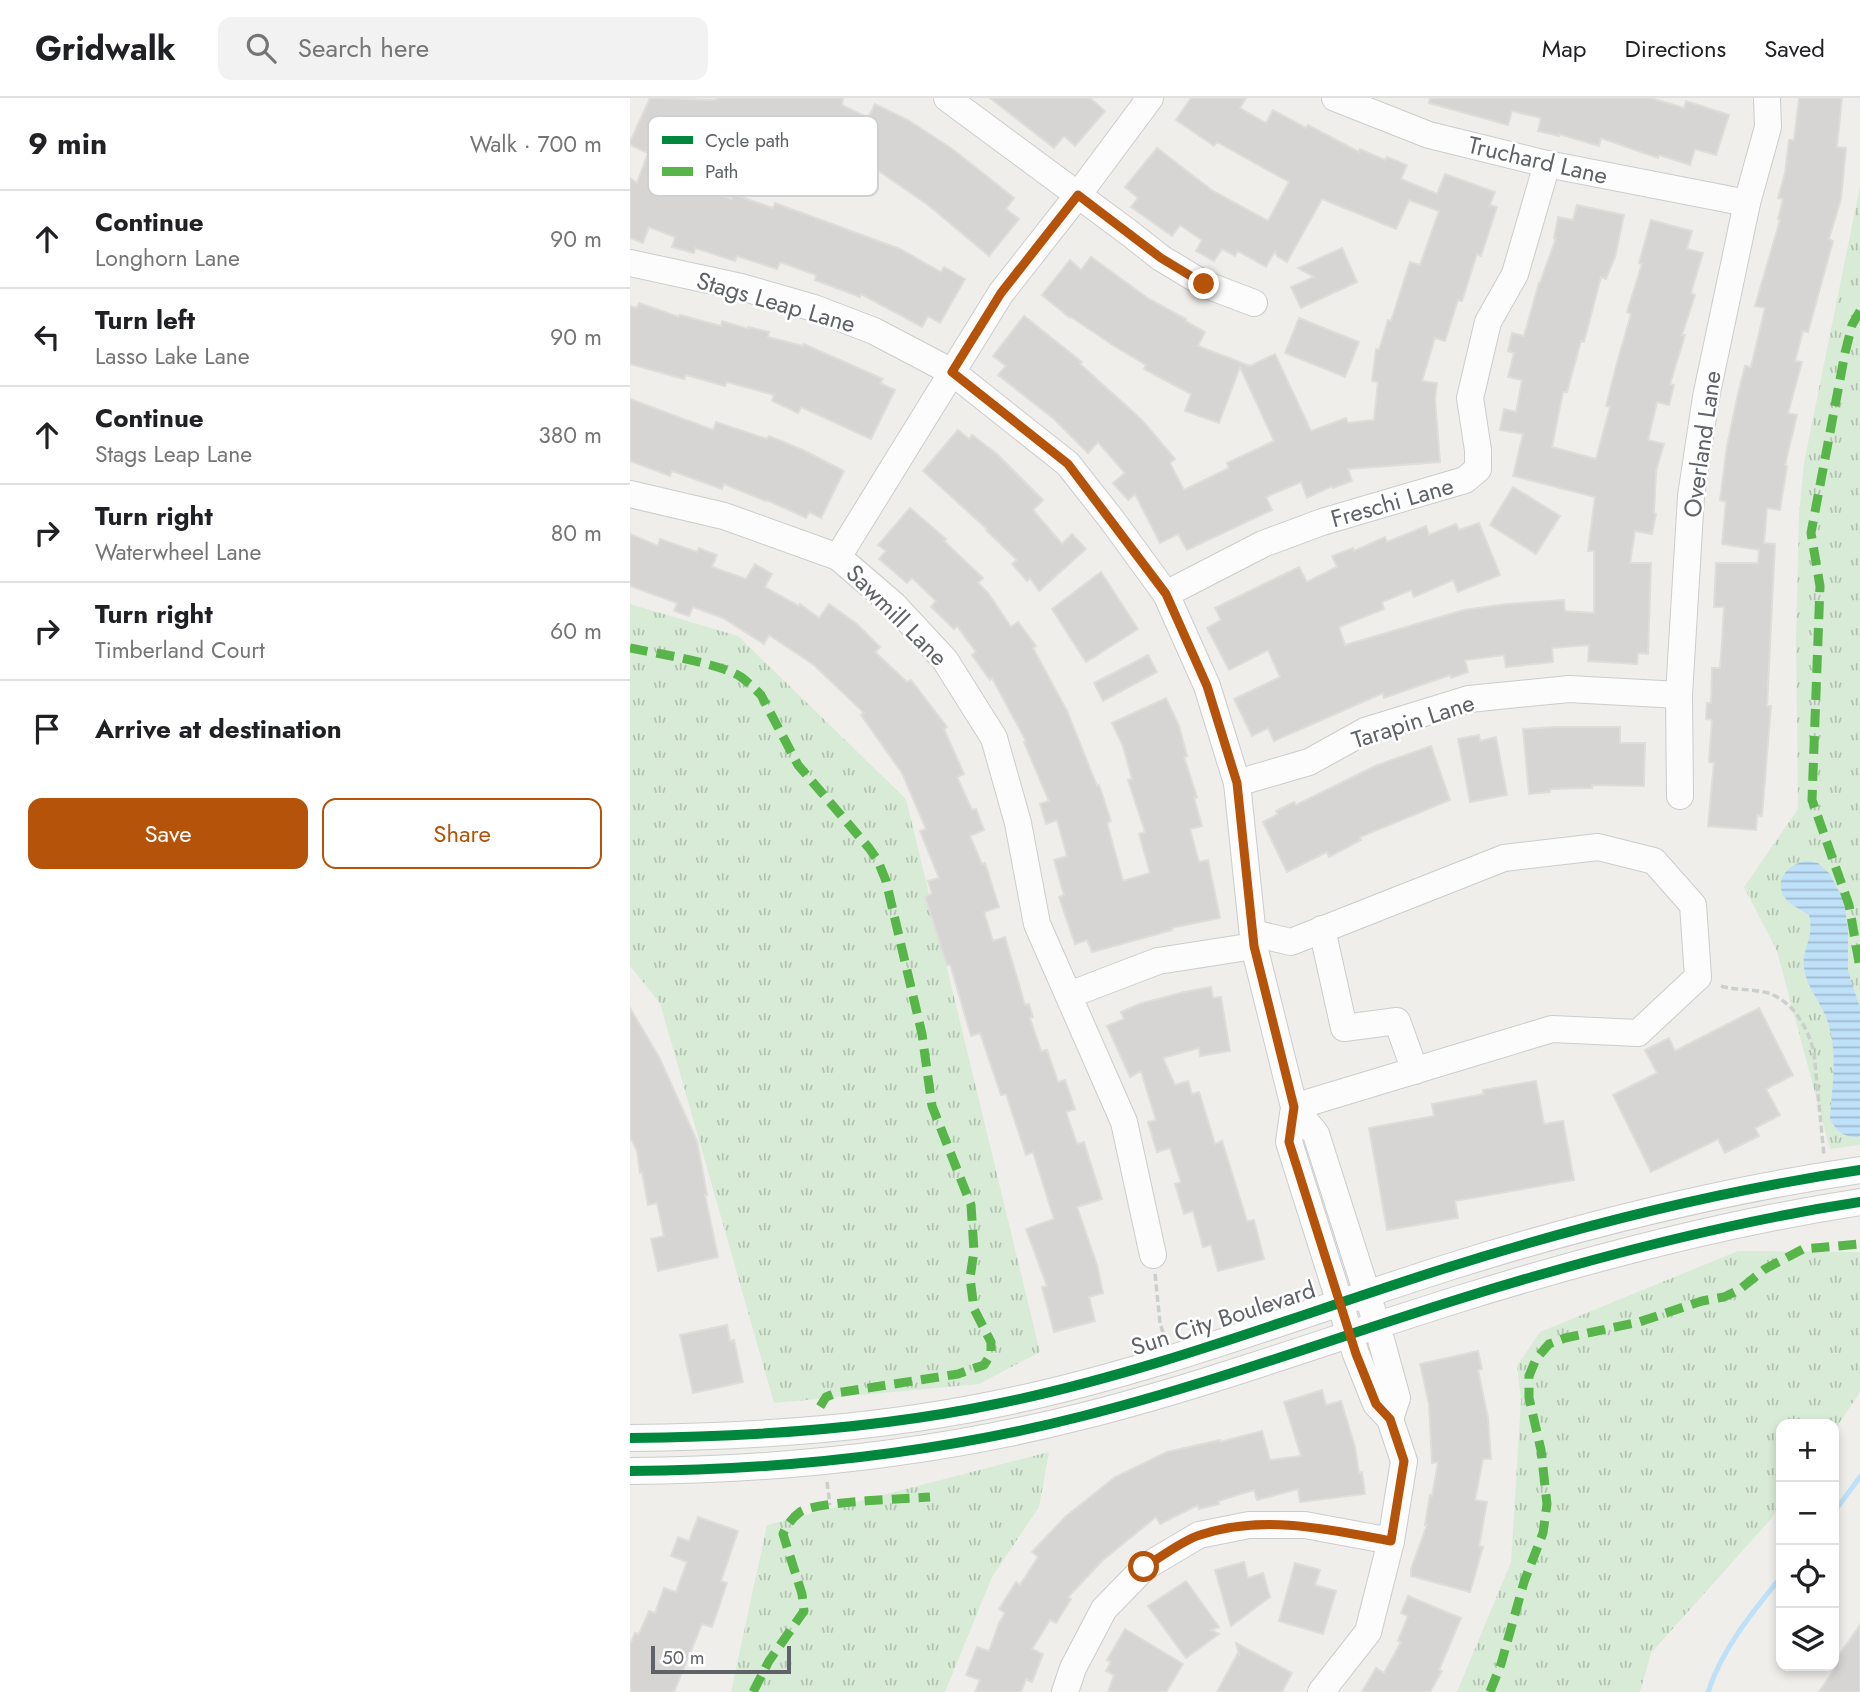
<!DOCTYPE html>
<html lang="en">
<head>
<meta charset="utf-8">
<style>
  :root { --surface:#fff; --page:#f2f2f2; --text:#202124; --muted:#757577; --line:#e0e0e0; --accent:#b45309 }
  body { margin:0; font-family:Jost,sans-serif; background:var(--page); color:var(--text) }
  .controls { position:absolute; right:21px; bottom:21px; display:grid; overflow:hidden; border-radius:14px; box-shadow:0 4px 10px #0003 }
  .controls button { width:63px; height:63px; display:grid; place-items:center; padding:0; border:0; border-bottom:2px solid var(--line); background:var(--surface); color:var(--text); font:35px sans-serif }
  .scale { position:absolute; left:21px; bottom:18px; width:140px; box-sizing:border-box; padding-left:7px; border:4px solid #5f6368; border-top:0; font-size:19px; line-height:24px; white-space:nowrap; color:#5f6368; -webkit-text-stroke:5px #fff; paint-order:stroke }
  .stop { position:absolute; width:21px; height:21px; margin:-16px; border:5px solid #b45309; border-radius:50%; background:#fff }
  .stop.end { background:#b45309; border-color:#fff; box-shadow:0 2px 7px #0008 }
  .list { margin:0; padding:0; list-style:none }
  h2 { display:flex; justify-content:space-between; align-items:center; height:91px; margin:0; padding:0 28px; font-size:30px }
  h2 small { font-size:23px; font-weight:400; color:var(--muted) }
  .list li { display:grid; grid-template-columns:46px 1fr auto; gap:21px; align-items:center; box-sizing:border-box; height:98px; padding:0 28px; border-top:2px solid var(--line) }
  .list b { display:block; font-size:26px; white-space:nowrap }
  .list p { margin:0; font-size:23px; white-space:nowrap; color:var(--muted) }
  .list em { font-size:23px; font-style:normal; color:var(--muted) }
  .actions { display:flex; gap:14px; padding:21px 28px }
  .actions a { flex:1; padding:16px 0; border:2px solid var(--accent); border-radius:14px; text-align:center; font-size:24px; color:var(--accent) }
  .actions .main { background:var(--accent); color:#fff }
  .icon { flex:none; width:38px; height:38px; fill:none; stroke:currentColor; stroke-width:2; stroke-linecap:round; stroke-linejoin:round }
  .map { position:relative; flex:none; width:1230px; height:1594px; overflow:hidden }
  header { display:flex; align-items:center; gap:42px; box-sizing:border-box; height:98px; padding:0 35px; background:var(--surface); border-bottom:2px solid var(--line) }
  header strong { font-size:33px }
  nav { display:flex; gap:38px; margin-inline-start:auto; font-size:24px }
  .search { width:490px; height:63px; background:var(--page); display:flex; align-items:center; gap:18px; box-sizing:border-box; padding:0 24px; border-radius:14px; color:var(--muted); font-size:26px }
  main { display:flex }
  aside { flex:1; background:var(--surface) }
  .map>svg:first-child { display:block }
</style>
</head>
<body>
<header>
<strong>Gridwalk</strong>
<div class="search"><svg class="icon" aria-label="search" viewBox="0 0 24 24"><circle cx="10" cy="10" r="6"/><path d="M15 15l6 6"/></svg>Search here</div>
<nav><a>Map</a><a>Directions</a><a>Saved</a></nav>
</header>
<main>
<aside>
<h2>9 min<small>Walk · 700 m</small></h2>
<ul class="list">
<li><svg class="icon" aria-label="ahead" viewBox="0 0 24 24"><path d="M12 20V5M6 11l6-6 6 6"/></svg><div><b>Continue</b><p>Longhorn Lane</p></div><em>90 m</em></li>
<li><svg class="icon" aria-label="left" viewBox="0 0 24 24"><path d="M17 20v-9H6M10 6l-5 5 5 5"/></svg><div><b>Turn left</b><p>Lasso Lake Lane</p></div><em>90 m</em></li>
<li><svg class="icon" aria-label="ahead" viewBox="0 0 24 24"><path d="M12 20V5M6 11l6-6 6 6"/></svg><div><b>Continue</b><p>Stags Leap Lane</p></div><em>380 m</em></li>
<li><svg class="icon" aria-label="right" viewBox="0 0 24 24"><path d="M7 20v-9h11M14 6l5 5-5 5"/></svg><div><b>Turn right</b><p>Waterwheel Lane</p></div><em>80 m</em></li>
<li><svg class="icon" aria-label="right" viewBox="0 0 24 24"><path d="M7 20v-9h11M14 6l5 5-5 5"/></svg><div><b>Turn right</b><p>Timberland Court</p></div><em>60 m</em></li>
<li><svg class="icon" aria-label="arrive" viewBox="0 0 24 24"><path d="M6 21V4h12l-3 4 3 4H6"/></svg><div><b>Arrive at destination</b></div></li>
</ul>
<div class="actions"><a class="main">Save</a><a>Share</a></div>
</aside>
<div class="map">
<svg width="1230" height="1594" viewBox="0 0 1230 1594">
  <defs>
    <pattern id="grass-tufts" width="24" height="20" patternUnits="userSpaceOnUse" patternTransform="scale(1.75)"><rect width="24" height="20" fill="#d8ebd6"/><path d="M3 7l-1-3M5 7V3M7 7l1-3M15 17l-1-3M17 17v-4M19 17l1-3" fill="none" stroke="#b2c2b1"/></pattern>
    <pattern id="water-rules" width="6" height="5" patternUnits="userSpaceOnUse" patternTransform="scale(1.75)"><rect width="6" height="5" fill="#bfe0f9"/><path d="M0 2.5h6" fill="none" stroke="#9eb9cd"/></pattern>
  </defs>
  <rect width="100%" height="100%" fill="#efeeea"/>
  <g fill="url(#grass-tufts)">
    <polygon points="1230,88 1230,1047 1200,1051 1147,853 1114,789 1168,711 1166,542 1169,417 1174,365"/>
    <polygon points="0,506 108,538 276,701 410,1254 349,1286 144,1305 30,905 0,868"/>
    <polygon points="1108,1153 1230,1154 1230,1294 1204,1333 1204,1326 1151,1326 1151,1406 1140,1422 1021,1555 1010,1594 827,1594 881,1464 891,1302 887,1268 910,1234"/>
    <polygon points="419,1354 409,1409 362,1479 315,1594 101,1594 137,1427"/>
  </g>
  <path fill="url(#water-rules)" d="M 1177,763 L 1188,765 L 1200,776 L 1214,803 L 1218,833 L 1218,873 L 1230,910 L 1230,1038 L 1228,1039 C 1213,1039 1207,1034 1200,1021 C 1202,986 1209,954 1196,919 C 1190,903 1176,888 1174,870 C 1171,851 1185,841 1179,817 C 1171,812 1161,807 1155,800 C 1143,782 1159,765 1177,763 Z"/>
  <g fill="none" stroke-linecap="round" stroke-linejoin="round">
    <g stroke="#bfe0f9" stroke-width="5">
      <polyline points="1204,1414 1230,1379"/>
      <path d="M 1078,1594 C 1092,1551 1123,1513 1151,1479"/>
    </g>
  </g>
  <g fill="#d6d5d3" stroke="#deddd9" stroke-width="2">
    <polygon points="20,0 86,2 86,0 213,0 212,7 238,20 245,6 278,22 321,50 368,87 384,100 376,111 389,121 359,158 298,107 240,67 238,72 206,56 157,44 155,49 108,38 106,49 43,39 23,85 56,98 59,89 102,101 103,96 143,110 145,105 270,151 311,174 314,169 335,181 310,225 298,218 292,229 231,196 230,199 185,182 186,177 150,164 147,171 107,158 105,163 65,150 64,155 42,149 45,139 19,129 13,145 0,140 0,80 7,85 18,55 0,47 0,44"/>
    <polygon points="360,0 460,0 475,13 445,48 434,38 424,50"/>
    <polygon points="561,0 616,0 610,10 636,25 643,12 676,30 678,27 729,54 730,51 755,62 757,59 777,67 771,81 807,96 815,76 865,94 860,107 867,109 851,158 847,156 832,203 828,202 815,243 805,240 792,283 807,285 805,301 810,364 718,371 722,383 703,390 702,388 677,400 671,384 636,399 642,412 557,452 548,436 530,445 505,396 498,402 483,385 495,375 468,344 458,355 424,321 368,277 376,268 363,258 394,218 452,264 450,266 512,322 545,361 540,365 554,392 599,370 597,365 644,343 610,269 589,325 555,313 561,296 514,271 516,267 484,248 441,219 440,220 412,197 440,162 451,172 461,159 519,201 556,221 555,223 575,234 568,248 620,268 645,256 681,333 716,320 718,325 744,322 748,284 742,283 746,251 749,252 758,222 761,223 780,164 790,167 809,113 779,102 766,131 692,101 657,164 647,158 645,153 636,169 608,153 605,158 592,151 584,163 566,153 572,142 550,127 542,138 501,109 508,100 495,89 527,50 583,93 638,123 659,84 587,44 584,48 546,22"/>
    <polygon points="800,0 1021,0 1054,10 1056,3 1099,17 1086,57 1065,51 1060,67 1029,57 1028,60 971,40 969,48 929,36 929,38 908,33 911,20 882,13 878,27 799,5"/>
    <polygon points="1169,0 1212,0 1207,49 1216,50 1211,101 1199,141 1203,143 1178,234 1173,233 1165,263 1172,264 1158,315 1167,317 1155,367 1157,368 1150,412 1137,410 1134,445 1145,446 1137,608 1141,608 1132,718 1127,717 1126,732 1078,728 1084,665 1079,664 1082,622 1076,621 1077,605 1081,605 1082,570 1090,570 1092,543 1094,509 1084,509 1086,465 1128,465 1129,452 1092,446 1096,404 1090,402 1097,348 1108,296 1115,268 1121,269 1135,210 1125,208 1150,122 1148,121 1153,101 1148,100 1155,75 1159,42 1164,42"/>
    <polygon points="947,107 994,117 985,159 976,181 971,179 954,244 951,243 937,294 933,294 922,349 966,361 980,309 976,308 987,265 1001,216 997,214 1012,166 1009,165 1021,122 1062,133 1057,151 1073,155 1061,195 1065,197 1052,237 1055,237 1040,286 1044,287 1039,307 1027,304 1018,342 1034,346 1026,373 1024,415 1026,416 1022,436 1005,433 1000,465 1021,465 1018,556 1008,555 1007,566 958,563 959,547 922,550 923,564 876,569 874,557 835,562 838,574 821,580 820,577 754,600 753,595 644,643 638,630 622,638 604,601 650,579 638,552 599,572 577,530 591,522 585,510 669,469 677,484 707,469 702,458 723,450 724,453 755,439 757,444 796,428 799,437 826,426 829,432 849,425 870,477 828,494 823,482 784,499 781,492 752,504 754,511 709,529 715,547 834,512 877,506 934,502 935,513 964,515 964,453 958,453 965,399 883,378 893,336 870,332 874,311 886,314 892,282 878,279 884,255 878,253 882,235 894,238 909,185 910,185 926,140 924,140 928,119 943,122"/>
    <polygon points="712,150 727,184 671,210 661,189 684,179 668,170"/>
    <polygon points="9,205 49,219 50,217 91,228 92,223 118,231 118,229 139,234 138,239 173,248 174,246 253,281 250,285 265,292 241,341 171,309 168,315 142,303 144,297 97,284 95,288 56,277 54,281 0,266 0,208 7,210"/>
    <polygon points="669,220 729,244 715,279 655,255"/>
    <polygon points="0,301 83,332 86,324 137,341 139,338 173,352 214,373 191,420 179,414 176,420 137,402 136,403 94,386 92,391 42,373 40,378 0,363"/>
    <polygon points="328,332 339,341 342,337 367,356 413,402 403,412 432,446 442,436 456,451 409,493 400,480 397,483 382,466 387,462 356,432 357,431 293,373"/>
    <polygon points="883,389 930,418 906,456 860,427"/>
    <polygon points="280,410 316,441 314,443 353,480 348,485 358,495 381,529 388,524 406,548 403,550 437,613 467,688 469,687 481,723 477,725 493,783 520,775 509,736 515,734 498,682 502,681 493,648 482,625 536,600 549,628 557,658 554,659 567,699 564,700 572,728 560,731 569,764 578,762 590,820 541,830 542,832 462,854 457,842 445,846 429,799 434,797 424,762 437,758 427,722 416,726 410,706 419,703 394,644 396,643 362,580 360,582 342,557 346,554 327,528 324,531 301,509 306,503 282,480 277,485 249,461 256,453 248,447"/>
    <polygon points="0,436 28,448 30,441 67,454 69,450 87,457 82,469 116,481 125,466 142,476 135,489 169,508 170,506 189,520 199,506 227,526 250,549 245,554 277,584 281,582 317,629 314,631 334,676 327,679 342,712 346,711 354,732 340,738 352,766 355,765 369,809 354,814 363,843 375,839 395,907 399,906 403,919 400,920 411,953 417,952 428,984 435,982 445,1011 436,1014 447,1046 454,1044 472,1101 447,1109 467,1167 473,1195 459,1199 465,1223 424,1234 412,1189 417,1188 396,1131 424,1121 403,1054 396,1057 376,996 371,997 350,935 341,938 320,866 317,867 295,799 302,796 298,783 309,780 290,733 296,731 272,675 231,617 234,615 184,567 139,537 134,546 93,520 63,509 59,518 44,513 47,505 0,488"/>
    <polygon points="471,474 508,531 456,564 422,511"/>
    <polygon points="518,557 527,574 473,603 464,585"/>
    <polygon points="925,629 990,629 990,645 1015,645 1014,688 962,687 962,690 920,691 920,694 899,696 893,631"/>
    <polygon points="849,637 850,643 866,639 877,697 840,704 828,641"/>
    <polygon points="801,648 820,702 730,739 731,742 699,759 697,754 657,774 633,724 648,716 646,713 664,704 666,707 745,668"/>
    <polygon points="581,889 583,900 591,899 600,953 570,958 569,950 533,960 545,987 558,983 562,996 569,994 585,1046 592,1043 617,1123 624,1122 634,1161 588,1173 581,1147 573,1149 563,1113 554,1116 545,1086 551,1084 540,1050 527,1054 518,1024 526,1022 511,973 500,979 477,928 494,921 491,914 509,906 554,894"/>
    <polygon points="0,910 29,959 67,1043 77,1097 75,1097 88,1159 28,1173 21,1141 34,1138 27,1105 18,1107 12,1074 10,1075 7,1053 0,1039"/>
    <polygon points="1129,910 1163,977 1136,991 1150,1017 1125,1030 1129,1038 1095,1055 1088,1041 1021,1074 983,997 1027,975 1015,952 1039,940 1045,953"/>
    <polygon points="906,983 914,1026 933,1023 944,1082 825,1103 828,1120 757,1132 739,1030 804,1018 802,1006 854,996 853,992"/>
    <polygon points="97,1227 100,1243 104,1242 113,1284 63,1295 50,1237"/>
    <polygon points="848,1253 852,1271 848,1272 858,1320 861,1361 853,1361 845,1402 857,1404 849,1448 853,1449 840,1494 781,1478 781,1471 797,1427 795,1427 800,1397 802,1398 808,1364 802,1365 799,1306 790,1266"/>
    <polygon points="692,1292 696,1307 711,1303 725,1349 729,1375 732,1374 735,1396 670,1404 668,1391 627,1402 624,1392 588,1403 589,1406 569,1411 568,1407 530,1426 526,1419 473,1462 438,1499 441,1501 426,1525 420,1522 402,1551 413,1556 402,1584 396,1581 391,1594 345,1594 350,1582 336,1577 347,1549 359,1553 369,1525 375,1515 369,1511 386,1484 390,1487 408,1459 402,1454 435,1419 485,1379 537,1354 590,1342 590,1344 632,1333 640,1362 671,1358 654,1304"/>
    <polygon points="68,1419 108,1433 91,1483 97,1485 82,1529 72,1526 44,1594 0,1594 0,1547 5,1535 9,1536 19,1513 25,1515 34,1490 46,1494 57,1464 41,1458 48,1439 59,1443"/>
    <polygon points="614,1464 618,1480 633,1475 640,1499 601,1528 585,1472"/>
    <polygon points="665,1465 690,1472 685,1487 706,1493 693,1536 649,1523"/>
    <polygon points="556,1483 589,1529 581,1532 589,1536 556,1560 518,1508"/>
    <polygon points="778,1498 831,1520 809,1572 812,1573 800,1594 732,1594 746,1570 754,1575 771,1544 768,1543 778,1518 771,1515"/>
    <polygon points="1230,1527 1230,1594 1189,1594 1204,1572 1204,1564"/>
    <polygon points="495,1531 553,1566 536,1594 478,1594 484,1577 476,1573 481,1564 477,1562"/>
    <polygon points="606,1545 662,1575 652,1594 587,1594 608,1555 609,1556"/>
  </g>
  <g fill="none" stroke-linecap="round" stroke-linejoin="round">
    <defs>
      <g id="minor">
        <polyline points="317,0 498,134 531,160 574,186 624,205"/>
        <polyline points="705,0 799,37 917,66 1117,105"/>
        <polyline points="0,165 111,189 184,210 244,233 322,274 438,366 482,422 536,496 577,588 607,685 624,848 664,1009 659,1044 726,1256 746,1306 760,1321 774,1363 761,1443 738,1534 691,1594"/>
        <polyline points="0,396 94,418 208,459 264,507 315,562 364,640 388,725 407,826 494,1024 523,1157"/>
        <polyline points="208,459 371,195 448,97 520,0"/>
        <polyline points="536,496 633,446 692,424 835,382 848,371 848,352 840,300 858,224 885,176 917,66"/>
        <polyline points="607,685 679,664 735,633 839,601 939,591 1049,597"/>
        <polyline points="1050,698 1049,597 1061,398 1076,299 1117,105 1138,29 1137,0"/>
        <polyline points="692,831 714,930 767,923 785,973"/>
        <polyline points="623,835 661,844 874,760 968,749 1024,763 1063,807 1068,879 1008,935 922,931 664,1009"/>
        <polyline points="439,897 528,863 624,848"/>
        <polyline points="664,1009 686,1036 747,1227 767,1300 760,1321"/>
        <path d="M 0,1340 C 123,1339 246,1331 366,1306 C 520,1275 667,1217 816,1170 C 952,1127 1089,1093 1230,1072"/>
        <path d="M 0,1373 C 153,1372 304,1356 453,1318 C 580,1286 704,1240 829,1201 C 961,1160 1093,1125 1230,1104"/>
        <polyline points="435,1594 443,1570 474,1511 515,1469 569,1437 619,1427 675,1427 761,1443"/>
      </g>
    </defs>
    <use href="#minor" stroke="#cbcccc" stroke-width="28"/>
    <g stroke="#cacfcc" stroke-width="3.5" stroke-dasharray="7 3.5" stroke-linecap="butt">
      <path d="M 1091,888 C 1104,892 1116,891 1129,893 C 1160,897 1178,928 1184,955 L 1194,1058"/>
      <polyline points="525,1176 530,1225 535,1241"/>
      <polyline points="197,1384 200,1407"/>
    </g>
    <use href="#minor" stroke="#fdfcfc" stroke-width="26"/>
    <g stroke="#58b549" stroke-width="9" stroke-dasharray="18 9" stroke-linecap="butt">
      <polyline points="1230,213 1222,227 1215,255 1181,435 1190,488 1182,702 1219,807 1230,870"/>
      <path d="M 0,550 C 25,555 93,566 111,579 C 118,584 125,591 131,597 L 168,667 L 239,750 L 248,763 L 256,783 L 292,936 L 302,1008 L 341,1107 L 344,1153 L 340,1180 L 344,1211 L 361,1244 L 361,1256 L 354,1267 L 328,1276 L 206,1295 L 196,1299 L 188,1312"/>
      <path d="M 123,1594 L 139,1563 L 174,1513 L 172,1496 L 153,1436 C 156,1428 163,1419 170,1414 C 187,1403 275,1401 300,1399"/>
      <polyline points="860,1594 871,1566 894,1484 913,1435 917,1406 911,1352 899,1300 899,1278 906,1261 919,1246 935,1240 1009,1224 1072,1203 1094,1199 1109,1192 1135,1171 1173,1151 1230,1146"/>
    </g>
    <defs>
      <g id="cycleway">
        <path d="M 0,1340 C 123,1339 246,1331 366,1306 C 520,1275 667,1217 816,1170 C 952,1127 1089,1093 1230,1072"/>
        <path d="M 0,1373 C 153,1372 304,1356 453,1318 C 580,1286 704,1240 829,1201 C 961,1160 1093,1125 1230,1104"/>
      </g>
    </defs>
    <use href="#cycleway" stroke="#fff" stroke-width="15"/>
    <use href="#cycleway" stroke="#00873e" stroke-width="10"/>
  </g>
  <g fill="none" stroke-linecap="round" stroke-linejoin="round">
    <path stroke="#b45309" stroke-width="9" d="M 514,1469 C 532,1459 551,1443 570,1437 C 633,1416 698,1431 761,1443 L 774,1363 L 760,1321 L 746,1306 L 726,1256 L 659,1044 L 664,1009 L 624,848 L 607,685 L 577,588 L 536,496 L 438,366 L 322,274 L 371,195 L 448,97 L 531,160 L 574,186"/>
  </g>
  <g text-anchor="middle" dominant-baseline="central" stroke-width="5" stroke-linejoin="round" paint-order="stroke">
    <g font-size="24" fill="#5f6368" stroke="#fff">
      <text transform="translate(908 62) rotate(13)">Truchard Lane</text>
      <text transform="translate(146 204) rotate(16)">Stags Leap Lane</text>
      <text transform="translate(1072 346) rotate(-82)">Overland Lane</text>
      <text transform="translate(762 404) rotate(-16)">Freschi Lane</text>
      <text transform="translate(267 517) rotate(45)">Sawmill Lane</text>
      <text transform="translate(783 623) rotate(-18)">Tarapin Lane</text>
      <text transform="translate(593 1220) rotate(-18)">Sun City Boulevard</text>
    </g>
  </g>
  <rect x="18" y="18" width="230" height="80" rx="10" fill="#fff" stroke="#cfd0d2" stroke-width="2"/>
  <rect x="32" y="38" width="31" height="8" fill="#00873e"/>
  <rect x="32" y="69" width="31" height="9" fill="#58b549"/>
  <g font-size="19" fill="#5f6368">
    <text x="75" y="49">Cycle path</text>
    <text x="75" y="80">Path</text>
  </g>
</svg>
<div class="controls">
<button>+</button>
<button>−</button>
<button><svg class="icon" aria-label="locate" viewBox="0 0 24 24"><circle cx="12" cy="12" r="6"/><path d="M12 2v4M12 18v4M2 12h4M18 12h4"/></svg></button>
<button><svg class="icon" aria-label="layers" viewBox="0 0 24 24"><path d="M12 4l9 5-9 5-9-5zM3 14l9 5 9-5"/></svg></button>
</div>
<div class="scale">50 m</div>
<div class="stop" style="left:514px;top:1469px"></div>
<div class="stop end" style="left:574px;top:186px"></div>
</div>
</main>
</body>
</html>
